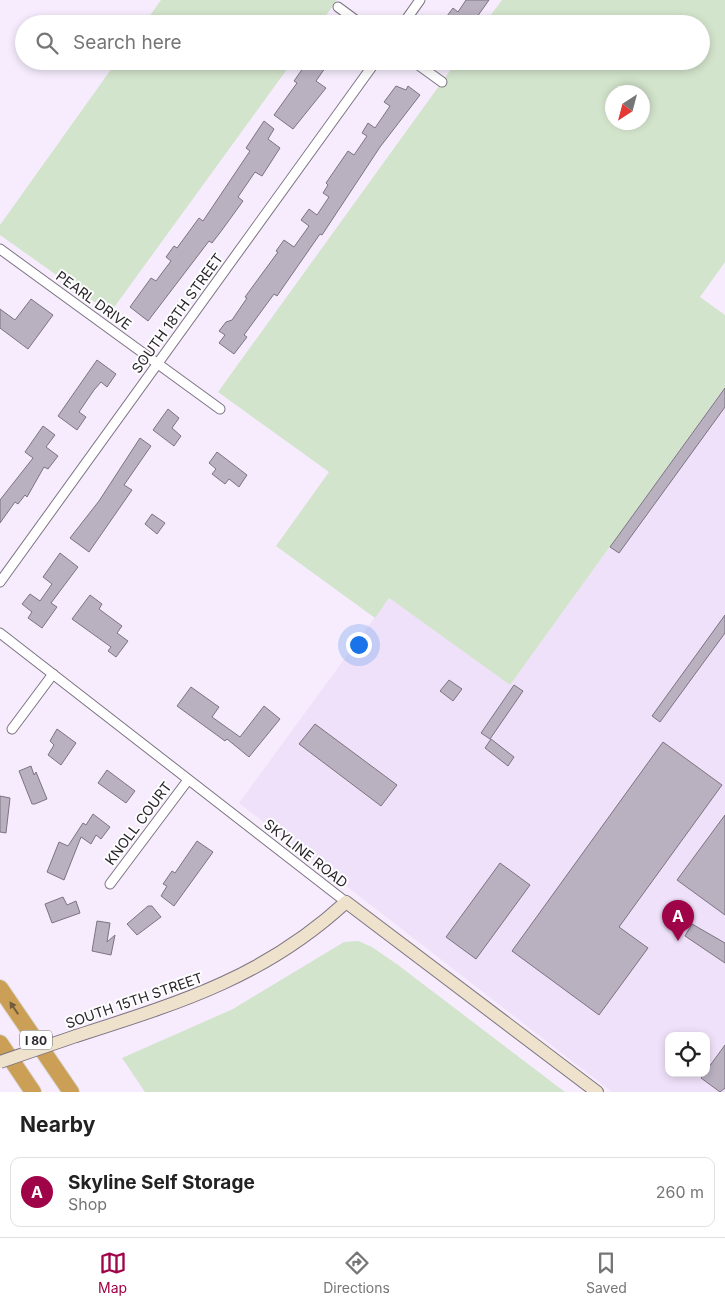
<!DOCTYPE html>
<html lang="en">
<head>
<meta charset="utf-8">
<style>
  :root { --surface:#fff; --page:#f6f6f6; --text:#222; --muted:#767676; --line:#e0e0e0; --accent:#9f0348 }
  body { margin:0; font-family:Inter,sans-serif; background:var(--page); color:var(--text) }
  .controls { position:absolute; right:15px; bottom:15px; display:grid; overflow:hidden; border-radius:10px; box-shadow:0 2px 8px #0003 }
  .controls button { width:45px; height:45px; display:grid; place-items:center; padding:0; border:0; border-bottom:1px solid var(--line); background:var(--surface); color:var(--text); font:25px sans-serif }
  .compass { position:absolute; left:605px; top:85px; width:45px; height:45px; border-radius:50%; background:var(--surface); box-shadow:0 2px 8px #0003; rotate:216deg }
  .you { position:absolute; left:358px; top:644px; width:18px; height:18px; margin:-12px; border:4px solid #fff; border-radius:50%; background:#1a73e8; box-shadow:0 0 0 8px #1a73e833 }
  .badge { display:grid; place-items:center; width:32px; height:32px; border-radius:50%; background:var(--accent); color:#fff; font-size:16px; font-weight:700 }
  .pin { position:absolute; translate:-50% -41px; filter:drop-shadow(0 1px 2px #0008) }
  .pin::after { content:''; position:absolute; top:26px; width:18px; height:15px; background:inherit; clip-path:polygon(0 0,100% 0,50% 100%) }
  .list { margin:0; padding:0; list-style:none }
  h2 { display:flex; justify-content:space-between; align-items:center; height:65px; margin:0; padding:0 20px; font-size:21px }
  h2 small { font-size:16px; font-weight:400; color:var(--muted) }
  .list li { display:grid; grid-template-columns:32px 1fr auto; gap:15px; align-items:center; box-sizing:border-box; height:70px; margin:0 10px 10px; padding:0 10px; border:1px solid var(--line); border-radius:10px }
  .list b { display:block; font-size:19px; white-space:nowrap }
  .list p { margin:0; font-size:16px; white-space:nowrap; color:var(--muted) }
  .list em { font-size:16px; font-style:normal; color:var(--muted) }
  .icon { flex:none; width:28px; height:28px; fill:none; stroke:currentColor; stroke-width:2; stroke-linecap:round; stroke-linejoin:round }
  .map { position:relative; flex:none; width:725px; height:1092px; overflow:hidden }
  .search { position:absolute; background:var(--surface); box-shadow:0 2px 8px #0003; left:15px; right:15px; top:15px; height:55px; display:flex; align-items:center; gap:12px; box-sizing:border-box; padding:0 18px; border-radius:28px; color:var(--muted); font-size:19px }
  .sheet { height:145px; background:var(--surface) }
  nav { display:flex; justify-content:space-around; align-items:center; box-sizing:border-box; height:70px; border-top:1px solid var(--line); background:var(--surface); font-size:14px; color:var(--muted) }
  nav a { display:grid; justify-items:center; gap:2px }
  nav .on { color:var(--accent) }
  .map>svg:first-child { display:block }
</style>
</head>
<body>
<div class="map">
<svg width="725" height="1092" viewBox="0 0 725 1092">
  <rect width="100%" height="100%" fill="#f6ecfd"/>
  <path fill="#efe1f9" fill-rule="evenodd" d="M 725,387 L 725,1092 L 612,1092 L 239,803 L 389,598 L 510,685 ZM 669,1036 L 706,1036 L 706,1073 L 669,1073 Z"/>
  <g fill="#d3e4cc" fill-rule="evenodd">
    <polygon points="161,0 337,0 320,24 144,24"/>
    <path d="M 502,0 L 725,0 L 725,262 L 700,297 L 725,315 L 725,387 L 510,685 L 389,598 L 375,618 L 276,546 L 329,472 L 218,392 L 457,61 L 701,61 L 701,24 L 484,24 ZM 612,92 L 642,92 L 642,122 L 612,122 Z"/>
    <polygon points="117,61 293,61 110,313 0,235 0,225"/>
    <polygon points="358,941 372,947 398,965 565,1092 145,1092 122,1058 233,1009 344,942"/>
  </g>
  <g fill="#b9b0c0" stroke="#7c7482">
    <polygon points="466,0 489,0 472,24 441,24 453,8 458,12"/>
    <polygon points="308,61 330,61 316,81 326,88 293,129 274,115 297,83 294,81"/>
    <polygon points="396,86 406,90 408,86 420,95 380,147 322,235 320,234 277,296 274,294 244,335 247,337 234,354 219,343 225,335 219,331 226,322 232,320 247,298 245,297 278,252 276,251 284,240 294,247 309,226 301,220 309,209 317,215 329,197 323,193 328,185 326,183 348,151 354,155 367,136 362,133 368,123 375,128 390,106 384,102"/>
    <polygon points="264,121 274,129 268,139 280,148 262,176 255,172 238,197 243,201 222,230 212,243 209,241 148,321 130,307 151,278 156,281 171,261 166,257 174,246 177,248 199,218 203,221 250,151 246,148"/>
    <polygon points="31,299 53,315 28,349 0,328 0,309 15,320"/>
    <polygon points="97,360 116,374 107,387 101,382 94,390 79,412 86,417 77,430 58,416"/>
    <polygon points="725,388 725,407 619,553 610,547"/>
    <polygon points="168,409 179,418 172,428 181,436 174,446 153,430"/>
    <polygon points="43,426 55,435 46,447 58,456 48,469 44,467 27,497 25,495 18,504 15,502 0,523 0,500 33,458 25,452"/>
    <polygon points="140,438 151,446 124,485 132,490 89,552 70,538 99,501"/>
    <polygon points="217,452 247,475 239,487 229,479 225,484 212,474 216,469 209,463"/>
    <polygon points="152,514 165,523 157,534 145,524"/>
    <polygon points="60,553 78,567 51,603 57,607 42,628 28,618 32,612 22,604 30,594 40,601 52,584 43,577"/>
    <polygon points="90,595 102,604 99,609 122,626 117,633 128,641 116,657 108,651 111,647 72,619"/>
    <polygon points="725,615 725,633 660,722 652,716"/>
    <polygon points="449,680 462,689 453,701 440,691"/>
    <polygon points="514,685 523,691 490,739 481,733"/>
    <polygon points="191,687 219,707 212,717 240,737 264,706 280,719 249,757 227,739 225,741 177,706"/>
    <polygon points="315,724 397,785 381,806 299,744"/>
    <polygon points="57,729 76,743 61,765 48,755 54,745 50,741"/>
    <polygon points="491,739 514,757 508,766 485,748"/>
    <polygon points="663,742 722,785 619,927 648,948 599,1015 512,951"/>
    <polygon points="31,766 34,775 36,772 47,799 35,804 32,804 19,771"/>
    <polygon points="107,770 135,791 126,803 98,783"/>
    <polygon points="0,796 10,798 6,833 0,832"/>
    <polygon points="93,814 110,827 101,839 96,835 91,844 81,837 64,880 47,872 59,842 68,846 83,823 86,825"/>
    <polygon points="725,815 725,915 677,880"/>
    <polygon points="197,841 213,852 174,906 161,896 167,886 163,884 172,871 175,873"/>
    <polygon points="500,863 530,885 476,959 446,937"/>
    <polygon points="63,897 67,905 76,901 80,913 52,923 45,904"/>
    <polygon points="148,906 152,906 161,917 137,935 127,924"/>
    <polygon points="97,921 110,923 107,942 115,935 111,955 92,951"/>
    <polygon points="692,924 725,943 725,963 685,936"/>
    <polygon points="725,1045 725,1088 720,1092 701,1078"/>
  </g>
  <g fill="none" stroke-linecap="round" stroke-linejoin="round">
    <defs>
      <g id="minor">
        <polyline points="338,7 361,24"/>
        <polyline points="403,24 420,0"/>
        <polyline points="413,61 442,82"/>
        <polyline points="0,249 220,409"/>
        <polyline points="0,582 376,61"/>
        <polyline points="0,633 346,902"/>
        <polyline points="12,729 53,674"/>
        <polyline points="110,884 188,780"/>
      </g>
      <path id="secondary" d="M 76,1036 C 179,1003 265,977 346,902 L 597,1092"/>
      <g id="motorway">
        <polyline points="0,988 71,1092"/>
        <polyline points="0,1043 33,1092"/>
      </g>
    </defs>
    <use href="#minor" stroke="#7d7483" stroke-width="11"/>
    <use href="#secondary" stroke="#7d7483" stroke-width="14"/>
    <use href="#motorway" stroke="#d9d8d9" stroke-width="18"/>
    <use href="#minor" stroke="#fff" stroke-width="9"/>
    <use href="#secondary" stroke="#efe2cc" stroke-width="12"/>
    <use href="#motorway" stroke="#cb9f55" stroke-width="16"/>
    <defs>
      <polyline id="secondary-bridge" points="0,1062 76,1036"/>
    </defs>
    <use href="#secondary-bridge" stroke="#7d7483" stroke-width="14" stroke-linecap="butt"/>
    <use href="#secondary-bridge" stroke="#efe2cc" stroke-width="12"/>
  </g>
  <defs><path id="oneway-solid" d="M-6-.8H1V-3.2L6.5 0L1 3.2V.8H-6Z" transform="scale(1.25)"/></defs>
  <use fill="#725c3e" href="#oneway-solid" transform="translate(14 1008) rotate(-124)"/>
  <g text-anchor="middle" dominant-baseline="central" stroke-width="4" stroke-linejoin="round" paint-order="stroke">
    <rect fill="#fefefe" stroke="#6a676b" stroke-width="1" x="20" y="1030.5" width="32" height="19" rx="4"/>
    <g font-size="12" font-weight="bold" fill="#2a262c">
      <text x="36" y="1040">I 80</text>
    </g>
    <g font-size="14" fill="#2a262c" stroke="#fefefe">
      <text transform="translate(94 300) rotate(36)">PEARL DRIVE</text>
      <text transform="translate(177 313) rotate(-54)">SOUTH 18TH STREET</text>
      <text transform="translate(138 823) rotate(-53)">KNOLL COURT</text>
      <text transform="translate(306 853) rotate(38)">SKYLINE ROAD</text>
      <text transform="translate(134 1000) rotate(-19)">SOUTH 15TH STREET</text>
    </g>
  </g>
</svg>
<div class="controls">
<button><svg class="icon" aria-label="locate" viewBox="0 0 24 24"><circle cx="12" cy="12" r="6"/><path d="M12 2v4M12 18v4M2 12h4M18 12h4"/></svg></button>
</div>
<svg class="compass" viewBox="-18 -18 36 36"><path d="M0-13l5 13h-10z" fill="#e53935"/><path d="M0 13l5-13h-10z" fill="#767676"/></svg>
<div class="you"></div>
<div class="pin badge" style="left:678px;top:941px">A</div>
<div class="search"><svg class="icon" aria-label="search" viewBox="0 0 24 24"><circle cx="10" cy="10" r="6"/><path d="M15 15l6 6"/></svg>Search here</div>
</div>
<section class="sheet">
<h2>Nearby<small></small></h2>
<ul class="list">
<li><span class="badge">A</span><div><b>Skyline Self Storage</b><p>Shop</p></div><em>260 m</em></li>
</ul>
</section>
<nav>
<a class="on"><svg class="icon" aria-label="map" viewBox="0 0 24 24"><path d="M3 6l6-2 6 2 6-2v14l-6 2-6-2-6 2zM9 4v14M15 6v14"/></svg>Map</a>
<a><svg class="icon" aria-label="directions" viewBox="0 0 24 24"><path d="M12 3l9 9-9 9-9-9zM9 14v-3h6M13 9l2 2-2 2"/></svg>Directions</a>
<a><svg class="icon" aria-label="saved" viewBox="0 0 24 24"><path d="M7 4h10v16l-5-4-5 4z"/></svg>Saved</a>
</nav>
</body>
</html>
